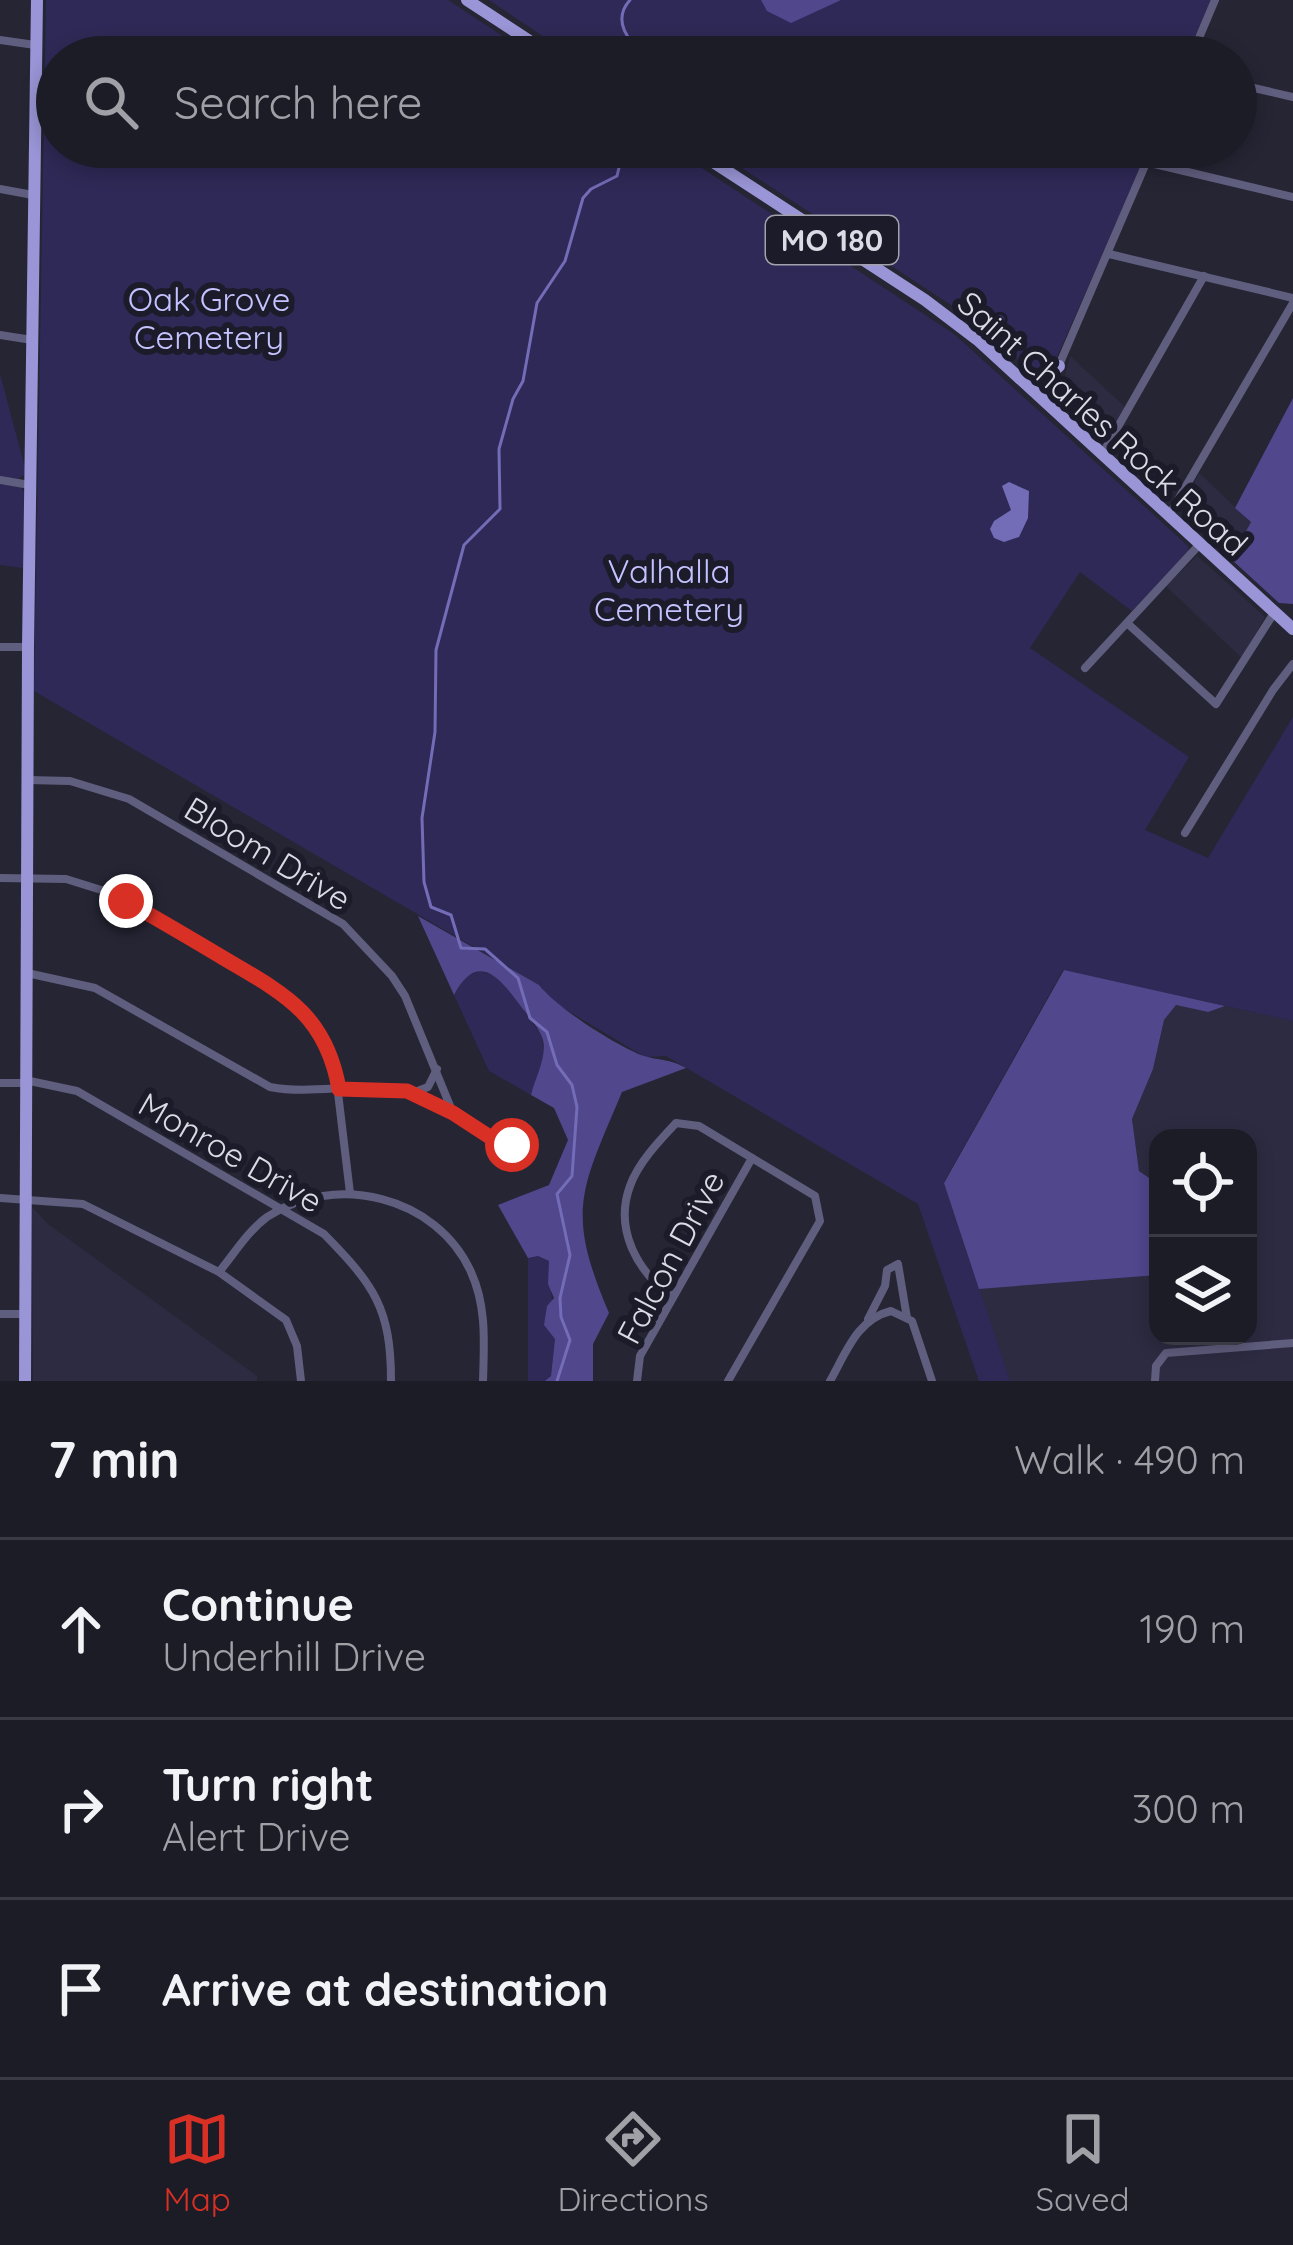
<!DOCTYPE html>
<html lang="en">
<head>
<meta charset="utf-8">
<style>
  :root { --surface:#1c1c27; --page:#292933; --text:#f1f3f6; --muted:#a0a1a7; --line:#3a3a44; --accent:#d93025 }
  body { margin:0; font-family:Quicksand,sans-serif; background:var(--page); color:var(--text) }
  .controls { position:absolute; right:36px; bottom:36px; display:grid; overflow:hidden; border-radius:24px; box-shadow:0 6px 18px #0003 }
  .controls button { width:108px; height:108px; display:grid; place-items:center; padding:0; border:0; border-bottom:3px solid var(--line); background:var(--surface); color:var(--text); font:60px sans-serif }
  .stop { position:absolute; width:36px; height:36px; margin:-27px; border:9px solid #d93025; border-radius:50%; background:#fff }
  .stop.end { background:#d93025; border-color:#fff; box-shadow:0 3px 12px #0008 }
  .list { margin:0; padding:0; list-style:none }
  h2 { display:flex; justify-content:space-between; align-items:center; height:156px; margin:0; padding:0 48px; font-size:51px }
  h2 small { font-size:39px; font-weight:400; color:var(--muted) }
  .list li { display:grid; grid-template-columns:78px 1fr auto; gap:36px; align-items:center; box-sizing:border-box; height:180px; padding:0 48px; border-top:3px solid var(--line) }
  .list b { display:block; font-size:45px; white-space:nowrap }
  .list p { margin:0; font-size:39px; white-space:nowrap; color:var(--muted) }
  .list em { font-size:39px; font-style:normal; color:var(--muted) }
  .icon { flex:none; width:66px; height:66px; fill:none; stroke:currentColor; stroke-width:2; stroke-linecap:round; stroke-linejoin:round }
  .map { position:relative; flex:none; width:1293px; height:1381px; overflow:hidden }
  .search { position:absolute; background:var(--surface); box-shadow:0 6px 18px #0003; left:36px; right:36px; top:36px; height:132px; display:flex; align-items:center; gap:30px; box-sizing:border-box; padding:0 42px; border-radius:66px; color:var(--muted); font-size:45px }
  .sheet { height:696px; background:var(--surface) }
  nav { display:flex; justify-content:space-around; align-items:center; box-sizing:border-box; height:168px; border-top:3px solid var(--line); background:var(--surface); font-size:33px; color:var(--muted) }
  nav a { display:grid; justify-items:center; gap:6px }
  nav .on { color:var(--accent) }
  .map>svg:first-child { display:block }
</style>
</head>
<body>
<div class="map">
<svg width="1293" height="1381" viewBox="0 0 1293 1381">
  <rect width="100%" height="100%" fill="#252534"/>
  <g fill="#2d2b41">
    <polygon points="1070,356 1125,407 1111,431 1106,433 1061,392"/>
    <polygon points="1199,473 1251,522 1231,559 1216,545 1219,538 1184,503"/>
    <polygon points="1197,556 1265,617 1242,658 1166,586"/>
    <polygon points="1176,1005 1207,1012 1225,1006 1293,1021 1293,1381 1010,1381 979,1289 1158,1275 1158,1336 1248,1336 1248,1138 1158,1138 1158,1184 1139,1171 1132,1119 1153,1069 1164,1020"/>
    <polygon points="32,1207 48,1224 257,1376 257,1381 33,1381"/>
  </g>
  <g fill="#2f2957">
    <polygon points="46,0 448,0 534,57 57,57 57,147 670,147 954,334 1188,546 1188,552 1132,611 1080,572 1030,648 1189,757 1145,830 1208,858 1293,717 1293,1021 1063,970 944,1182 1010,1381 979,1381 918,1204 666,1056 645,1057 553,1002 539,985 34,691"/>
    <polygon points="489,0 1211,0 1188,57 574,57"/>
    <polygon points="710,147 1150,147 1053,366 1050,371 1033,374 983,326"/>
    <polygon points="0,374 25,468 24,475 18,479 0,477"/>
    <polygon points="0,484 21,487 24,493 23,568 0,565"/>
    <polygon points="479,971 500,977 542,1036 544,1055 531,1095 489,1071 454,995 464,977"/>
    <polygon points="538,1256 549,1261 555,1339 551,1376 545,1381 528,1381 528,1258"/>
  </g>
  <g fill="#50478d">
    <polygon points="761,0 841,0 791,23 767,11"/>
    <polygon points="1293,398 1293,604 1279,603 1231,559 1251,522 1235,508"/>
    <path d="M 418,916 L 539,985 C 557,1008 614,1044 641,1055 C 658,1061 668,1058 686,1068 L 622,1092 C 581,1190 565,1210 609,1313 L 593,1344 L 593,1381 L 545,1381 L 551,1376 L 555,1339 L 544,1325 L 547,1306 L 554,1298 L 548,1284 L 549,1261 L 538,1256 L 528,1258 L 498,1205 L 549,1185 L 568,1140 L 554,1108 L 531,1095 C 535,1078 547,1057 543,1040 C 540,1029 529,1017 522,1008 C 501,979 478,949 454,995 Z"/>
    <polygon points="1064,970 1225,1006 1208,1012 1176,1005 1164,1020 1153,1069 1132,1119 1139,1171 1158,1184 1158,1275 979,1289 944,1183"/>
  </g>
  <polygon fill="#736cb6" points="1009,482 1029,491 1028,518 1019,537 1004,542 994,538 990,529 994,521 1011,510 1002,486"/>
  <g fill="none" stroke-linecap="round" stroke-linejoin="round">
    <g stroke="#736cb6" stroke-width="3">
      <path d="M 630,0 C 611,21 629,41 645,57"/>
      <polyline points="557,1381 570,1340 561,1317 560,1298 570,1255 557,1194 572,1176 577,1107 572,1085 557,1065 547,1032 530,1018 518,978 485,949 461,948 451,915 431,907 424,882 422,818 435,732 436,650 464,545 500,509 499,449 513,399 523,381 537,303 565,261 583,198 591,189 617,176 624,147"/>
    </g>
    <g stroke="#605e7e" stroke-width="8">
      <polyline points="0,40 35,45"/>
      <polyline points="1191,57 1215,0"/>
      <polyline points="1236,84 1293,97"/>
      <polyline points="1146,162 1293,197"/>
      <polyline points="0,189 33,195"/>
      <polyline points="1109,254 1293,298"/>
      <polyline points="0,335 32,340"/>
      <polyline points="1044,400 1153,147"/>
      <polyline points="1103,453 1204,276"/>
      <polyline points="0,480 30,485"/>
      <polyline points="1169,515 1293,303"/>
      <polyline points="1127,623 1216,704 1274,613"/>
      <polyline points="0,647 28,647"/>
      <polyline points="1085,668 1199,545"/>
      <polyline points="28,780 70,781 129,799 343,924 392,976 405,996 453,1113"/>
      <polyline points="1185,833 1273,690 1293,664"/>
      <polyline points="0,878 66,879 114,894 272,986 300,1007 321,1033 335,1068 350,1193"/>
      <path d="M 27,973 L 95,988 L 270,1087 C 316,1096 367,1079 409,1092 C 441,1102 470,1125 498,1143"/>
      <path d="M 25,1080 L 77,1091 L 324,1234 C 374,1285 391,1308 391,1381"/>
      <polyline points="0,1083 24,1083"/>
      <polyline points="412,1093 428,1087 437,1069"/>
      <circle cx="504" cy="1147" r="7"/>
      <polyline points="0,1198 83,1204 219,1272 286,1320 297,1346 301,1381"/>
      <path d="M 219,1272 C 234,1254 248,1231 267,1217 C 335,1172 437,1196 471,1272 C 487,1307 484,1344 483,1381"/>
      <path d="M 672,1296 C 637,1272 614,1229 630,1186 C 638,1163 660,1140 676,1123 L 699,1126 L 815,1196 L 820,1221 L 728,1381"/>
      <polyline points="0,1314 25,1314"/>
      <polyline points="868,1319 885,1286 887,1270 898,1264 907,1318"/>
      <polyline points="637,1381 640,1356 752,1158"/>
      <path d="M 830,1381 C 846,1353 857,1319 891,1311 L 912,1321 L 932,1381"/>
      <polyline points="1155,1381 1156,1366 1166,1353 1293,1343"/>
    </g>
    <g stroke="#9995d6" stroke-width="12">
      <polyline points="467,0 554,57"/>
      <polyline points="690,147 925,300 979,341 1293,629"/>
      <polyline points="1023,375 1047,377 1059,366"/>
      <polyline points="25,1381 28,647 37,0"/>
    </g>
  </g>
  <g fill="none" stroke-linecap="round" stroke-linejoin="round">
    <path stroke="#d93025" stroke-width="15" d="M 126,901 C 159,920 192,939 225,959 C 285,994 326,1015 339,1089 L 407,1091 L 453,1113 L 499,1143 L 506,1139 L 512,1145"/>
  </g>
  <g text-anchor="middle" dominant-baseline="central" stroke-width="12" stroke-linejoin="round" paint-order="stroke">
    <rect fill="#1c1b2a" stroke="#a2a1ad" stroke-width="3" x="766" y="216" width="132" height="48" rx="9"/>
    <g font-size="30" font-weight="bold" fill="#dbdbe5">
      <text x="832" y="240">MO 180</text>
    </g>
    <g font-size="33" fill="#c4c2ff" stroke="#1c1b2a">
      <text x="209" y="298">Oak Grove<tspan x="209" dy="38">Cemetery</tspan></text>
      <text x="669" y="570">Valhalla<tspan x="669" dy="38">Cemetery</tspan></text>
    </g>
    <g font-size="33" fill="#dbdbe5" stroke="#1c1b2a">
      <text transform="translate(1103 423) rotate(42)">Saint Charles Rock Road</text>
      <text transform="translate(268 853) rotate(31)">Bloom Drive</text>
      <text transform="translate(231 1152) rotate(30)">Monroe Drive</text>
      <text transform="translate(670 1257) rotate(-62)">Falcon Drive</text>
    </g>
  </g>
</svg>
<div class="controls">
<button><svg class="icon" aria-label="locate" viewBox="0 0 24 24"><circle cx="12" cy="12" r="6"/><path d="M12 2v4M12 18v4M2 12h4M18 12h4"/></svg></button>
<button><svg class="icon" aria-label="layers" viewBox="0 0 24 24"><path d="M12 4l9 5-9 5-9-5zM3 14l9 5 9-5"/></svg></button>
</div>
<div class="stop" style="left:512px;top:1145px"></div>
<div class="stop end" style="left:126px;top:901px"></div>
<div class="search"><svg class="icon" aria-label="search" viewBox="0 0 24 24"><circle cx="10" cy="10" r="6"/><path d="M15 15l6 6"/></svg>Search here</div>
</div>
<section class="sheet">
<h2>7 min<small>Walk · 490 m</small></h2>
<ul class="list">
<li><svg class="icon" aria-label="ahead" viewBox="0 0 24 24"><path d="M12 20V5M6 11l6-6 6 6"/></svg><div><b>Continue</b><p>Underhill Drive</p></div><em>190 m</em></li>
<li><svg class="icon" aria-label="right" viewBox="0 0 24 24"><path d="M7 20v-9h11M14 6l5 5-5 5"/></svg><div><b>Turn right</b><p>Alert Drive</p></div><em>300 m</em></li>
<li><svg class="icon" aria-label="arrive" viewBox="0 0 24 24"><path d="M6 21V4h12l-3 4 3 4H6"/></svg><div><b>Arrive at destination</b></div></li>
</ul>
</section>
<nav>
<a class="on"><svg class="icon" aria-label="map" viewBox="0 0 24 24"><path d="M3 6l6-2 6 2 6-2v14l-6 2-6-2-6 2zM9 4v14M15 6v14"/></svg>Map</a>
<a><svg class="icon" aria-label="directions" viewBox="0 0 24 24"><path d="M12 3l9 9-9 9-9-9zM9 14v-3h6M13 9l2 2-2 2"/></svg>Directions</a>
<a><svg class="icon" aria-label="saved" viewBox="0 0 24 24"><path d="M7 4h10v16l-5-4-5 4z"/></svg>Saved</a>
</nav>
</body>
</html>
